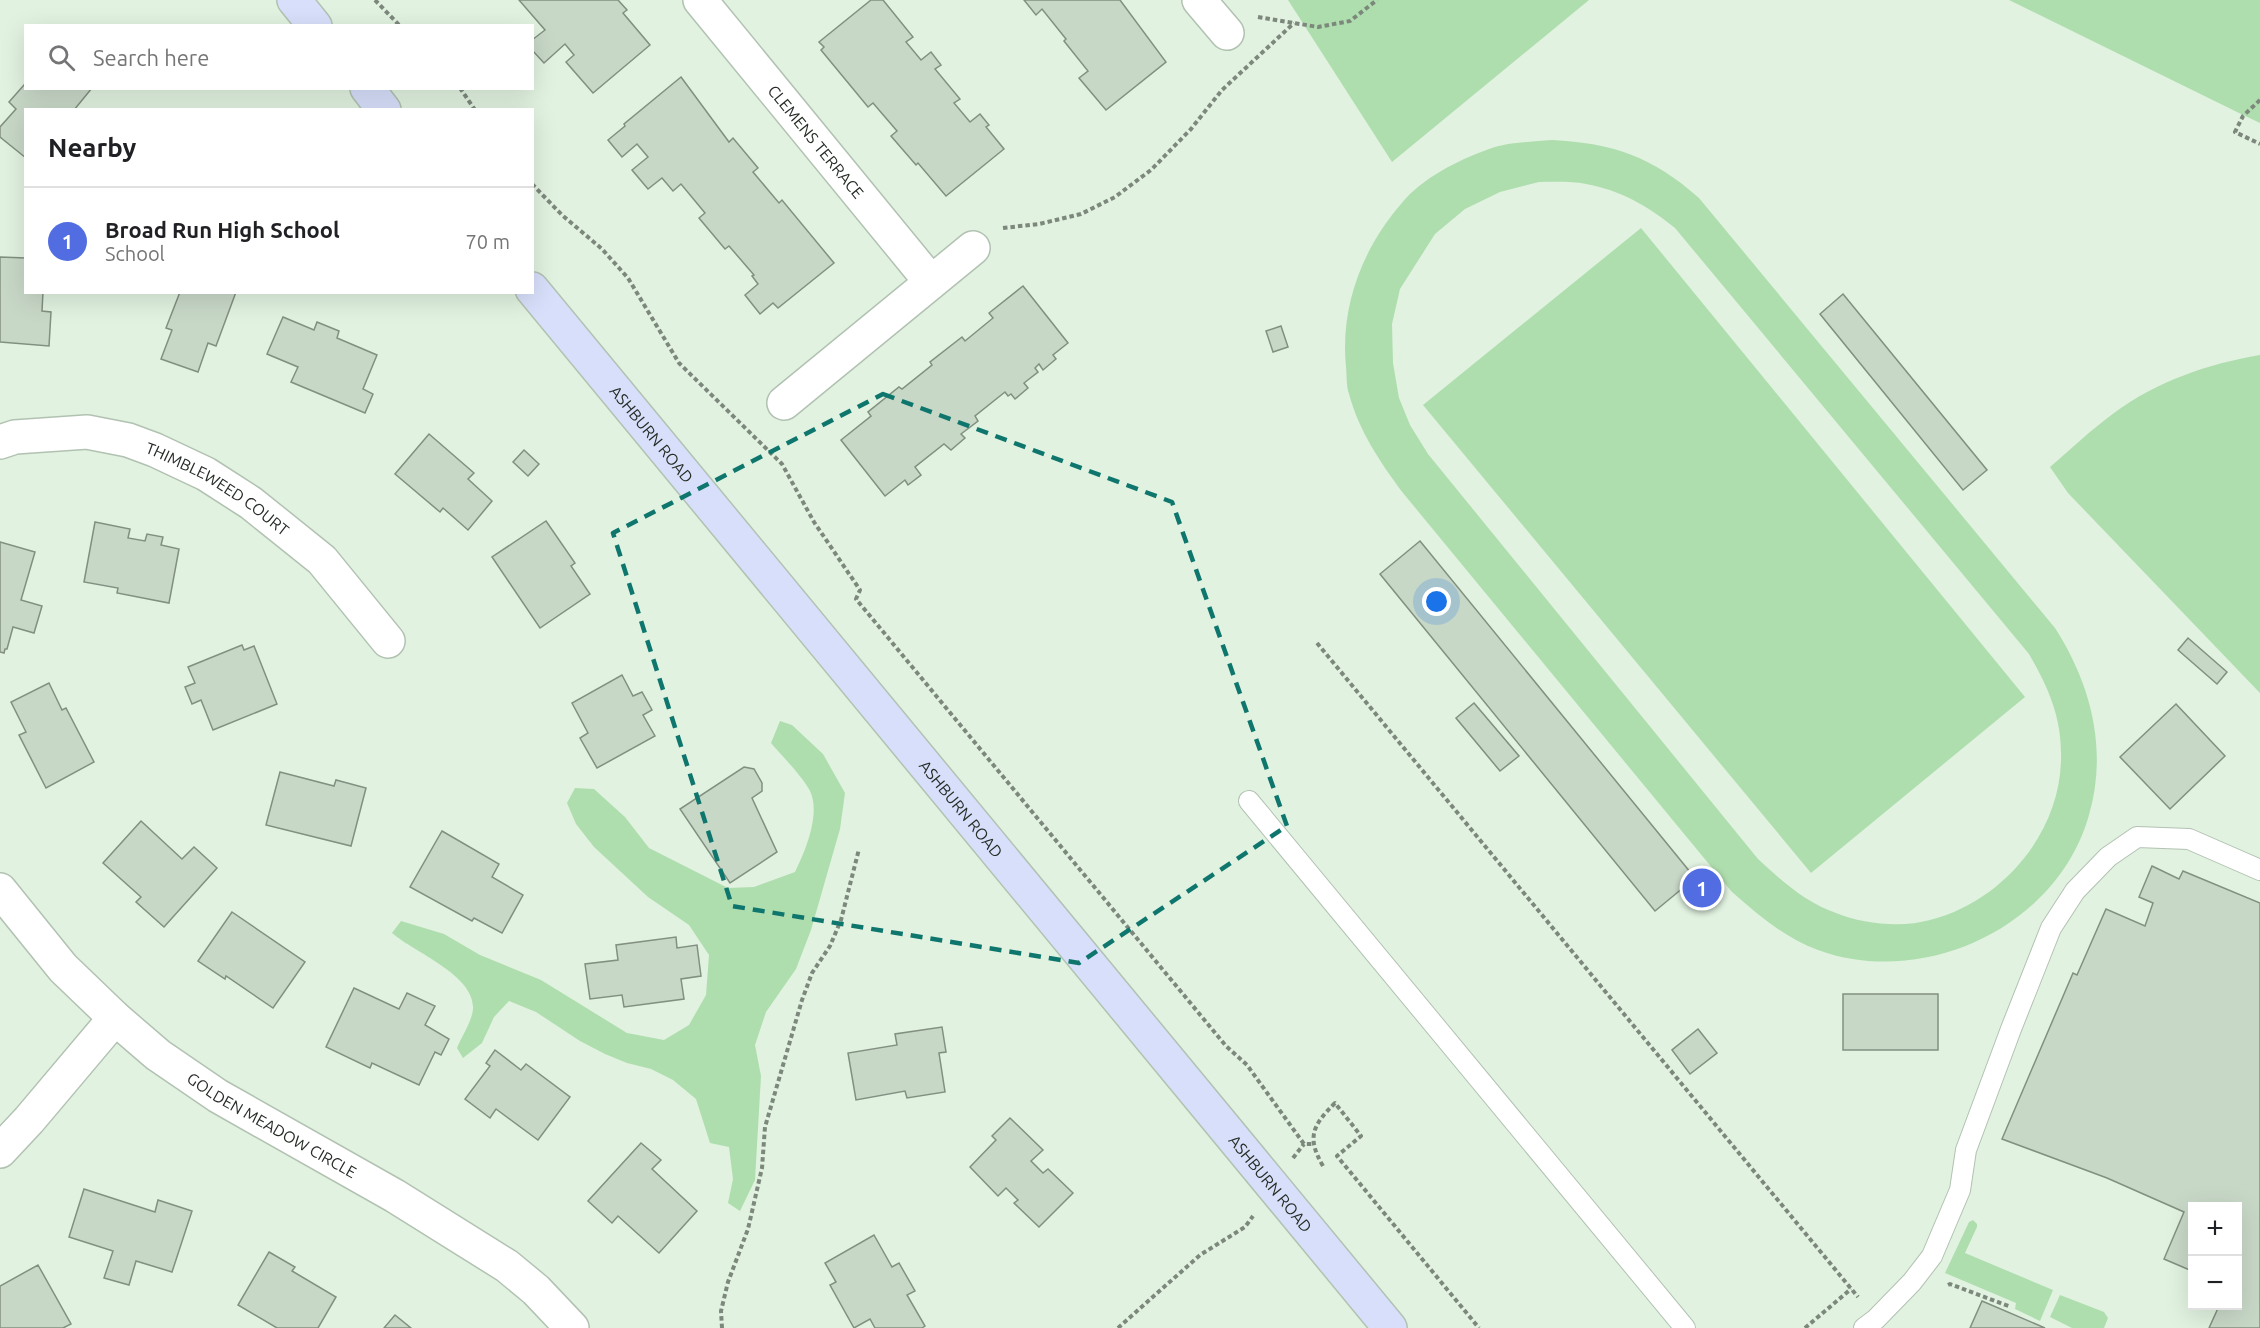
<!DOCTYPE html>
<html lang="en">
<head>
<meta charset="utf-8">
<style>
  :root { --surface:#fff; --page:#f6f6f6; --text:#202124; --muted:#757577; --line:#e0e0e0; --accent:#526ce1 }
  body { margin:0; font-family:Ubuntu,sans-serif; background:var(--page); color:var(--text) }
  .controls { position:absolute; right:18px; bottom:18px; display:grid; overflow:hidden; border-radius:0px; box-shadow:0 6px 24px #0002 }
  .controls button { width:54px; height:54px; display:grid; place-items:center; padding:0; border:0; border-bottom:2px solid var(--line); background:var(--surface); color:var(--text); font:30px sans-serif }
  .you { position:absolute; left:1437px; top:602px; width:21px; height:21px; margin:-15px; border:4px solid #fff; border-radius:50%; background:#1a73e8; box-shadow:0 0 0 9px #1a73e833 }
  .badge { display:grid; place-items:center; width:39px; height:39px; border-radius:50%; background:var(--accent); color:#fff; font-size:20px; font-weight:700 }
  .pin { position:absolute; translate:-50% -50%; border:3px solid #fff; box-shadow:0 2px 6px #0006 }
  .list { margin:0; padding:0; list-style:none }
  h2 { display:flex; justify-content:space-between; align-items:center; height:78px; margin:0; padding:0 24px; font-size:26px }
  h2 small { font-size:20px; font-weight:400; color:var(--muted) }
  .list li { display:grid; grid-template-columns:39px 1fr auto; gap:18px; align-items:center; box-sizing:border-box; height:108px; padding:0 24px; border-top:2px solid var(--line) }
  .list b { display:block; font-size:22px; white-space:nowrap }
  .list p { margin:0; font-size:20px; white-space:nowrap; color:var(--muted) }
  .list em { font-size:20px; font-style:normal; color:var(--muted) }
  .icon { flex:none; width:33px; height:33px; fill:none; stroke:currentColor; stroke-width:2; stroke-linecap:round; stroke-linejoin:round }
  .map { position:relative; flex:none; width:2260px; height:1328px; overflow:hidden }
  .search { position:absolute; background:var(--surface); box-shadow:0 6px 24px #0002; left:24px; top:24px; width:510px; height:66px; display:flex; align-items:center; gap:15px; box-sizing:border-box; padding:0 21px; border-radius:0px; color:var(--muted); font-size:22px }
  .panel { position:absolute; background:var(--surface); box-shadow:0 6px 24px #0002; left:24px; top:108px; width:510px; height:186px; border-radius:0px }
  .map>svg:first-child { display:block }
</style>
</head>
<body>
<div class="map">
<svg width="2260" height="1328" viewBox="0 0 2260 1328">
  <rect width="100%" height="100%" fill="#e1f2e0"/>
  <g fill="#afdeae" fill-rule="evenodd">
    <polygon points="1288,0 1589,0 1392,162"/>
    <polygon points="2009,0 2260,0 2260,123 2237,112"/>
    <path d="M 1552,140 C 1613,143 1653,157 1699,198 L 2055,628 C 2091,684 2108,749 2089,815 C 2058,926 1925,989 1818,950 C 1785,938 1758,915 1732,892 L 1403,493 C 1380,462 1359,431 1349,394 C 1346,385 1347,376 1346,367 C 1340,307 1362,249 1401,204 C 1422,178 1458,160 1489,149 C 1508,142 1531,142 1552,140 ZM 1539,182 C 1554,182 1571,181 1586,184 C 1620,190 1648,206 1675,228 L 2029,654 C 2047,685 2061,715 2061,753 C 2063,830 2004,901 1930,920 C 1902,928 1863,924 1836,913 C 1805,902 1782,881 1758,859 L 1428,454 L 1410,425 L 1399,398 L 1393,363 L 1392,324 L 1400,289 L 1435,234 L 1465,209 L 1500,192 Z"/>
    <polygon points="1641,228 2025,697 1811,873 1423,405"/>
    <path d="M 2260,355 L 2260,693 L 2068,493 L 2050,467 C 2071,449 2092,429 2114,413 C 2157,381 2208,364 2260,355 Z"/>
    <path d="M 780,721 L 792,725 L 823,754 L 845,793 L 840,829 L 811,930 L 796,969 L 766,1012 L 755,1045 L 761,1076 L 755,1180 L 740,1211 L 728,1203 L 733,1179 L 729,1147 L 710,1143 L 696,1099 L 673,1080 L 651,1069 L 627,1063 L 605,1054 L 580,1041 L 536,1012 L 509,1001 L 494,1017 L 482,1043 L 463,1058 L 457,1048 C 462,1036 472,1021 473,1009 C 475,975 415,953 392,933 L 401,921 L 444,934 L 480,955 L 541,980 L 627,1033 L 664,1040 L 689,1025 L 706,995 L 709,955 L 689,925 L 648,897 L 594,847 L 576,824 L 567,803 L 575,788 L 594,789 L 625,817 L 649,848 L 728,888 L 754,887 L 795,872 C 805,852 821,814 810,791 C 803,777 782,756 771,743 Z"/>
    <polygon points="1973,1220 1977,1224 1977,1227 1965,1253 2053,1290 2040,1321 2015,1309 2016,1303 1945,1273 1969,1222"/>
    <polygon points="2060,1295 2104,1312 2108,1318 2104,1328 2072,1328 2050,1317"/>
  </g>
  <g fill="#c8d8c7" stroke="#819080" stroke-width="1.5">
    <polygon points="519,0 618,0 627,10 623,13 650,45 593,93 566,62 574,55 565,44 544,63 532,50 532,40 545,30"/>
    <polygon points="871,0 883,0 913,37 906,42 921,60 931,52 941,65 935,69 960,99 954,103 970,122 980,114 989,125 986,127 1004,149 946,196 918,163 916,165 891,136 897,131 873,103 868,107 821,50 824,47 819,42"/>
    <polygon points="1024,0 1120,0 1166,62 1106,110 1079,78 1088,71 1064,41 1066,39 1042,9 1036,15"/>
    <polygon points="681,77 729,142 733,138 758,168 753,172 779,203 782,200 834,263 778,308 773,303 760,314 745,295 758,284 752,276 754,275 729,246 725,249 699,218 705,213 681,184 673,191 662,178 648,189 632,170 648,157 637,144 622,157 608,140 625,126 624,124"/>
    <polygon points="24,85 26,88 92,88 74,110 26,110 26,158 0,137 0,127 16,109 9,102"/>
    <polygon points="0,257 26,258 26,292 43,292 42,311 51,312 49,346 0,342"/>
    <polygon points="1023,286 1068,343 1053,355 1056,359 1043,370 1039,364 1035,368 1038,372 1024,383 1028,388 1015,399 1011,394 1008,396 1005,392 975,416 978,421 961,434 965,438 951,450 944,444 915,467 921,475 908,485 905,480 885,496 841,440 871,416 868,412 899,387 902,389 932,365 930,362 962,337 965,341 993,318 989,313"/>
    <polygon points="180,292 236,292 216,346 208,343 198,372 161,359 172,330 166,328"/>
    <polygon points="1843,294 1987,470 1963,490 1820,314"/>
    <polygon points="283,317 314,330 317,322 339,331 337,338 377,355 363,389 373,394 365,413 291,382 298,367 267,354"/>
    <polygon points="1281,326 1288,347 1273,352 1266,331"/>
    <polygon points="429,434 474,473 468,479 492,501 468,530 443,508 440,512 395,474"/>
    <polygon points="524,450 539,464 528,476 513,462"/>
    <polygon points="546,521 575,563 571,566 590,594 540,628 492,557"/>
    <polygon points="95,522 130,529 128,538 145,541 147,534 163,537 161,545 179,549 169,603 117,593 118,588 84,582"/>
    <polygon points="1420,541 1695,878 1655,911 1380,574"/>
    <polygon points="0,542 35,552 21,600 42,606 34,633 13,627 7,649 5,649 4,653 0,652"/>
    <polygon points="2188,638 2227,672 2217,684 2178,650"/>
    <polygon points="242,645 244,650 254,646 277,704 213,730 201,700 192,704 185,687 195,683 188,667"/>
    <polygon points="622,675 633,696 642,692 652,710 643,715 655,736 597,768 580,738 588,733 572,703"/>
    <polygon points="49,683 62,710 66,708 94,762 46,788 19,735 26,732 11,702"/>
    <polygon points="1474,703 1519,756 1500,771 1456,718"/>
    <polygon points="2176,704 2225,756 2170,809 2120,757"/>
    <polygon points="744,767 754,769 762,783 762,791 752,798 777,852 730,883 680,809"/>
    <polygon points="280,772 334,786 336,780 366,788 351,846 266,825"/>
    <polygon points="141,821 182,859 194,847 217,868 164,927 136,902 141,897 103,863"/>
    <polygon points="442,831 499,864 492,877 523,895 502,933 474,918 472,921 410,887"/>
    <polygon points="2152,866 2179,879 2183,871 2260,903 2260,1328 2209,1328 2219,1306 2238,1306 2238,1206 2192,1206 2192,1271 2164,1259 2184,1212 2107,1178 2002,1139 2073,973 2077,975 2106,909 2145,926 2153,903 2139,897"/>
    <polygon points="232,912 305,962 273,1008 226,976 225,979 198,961"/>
    <polygon points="676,937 677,948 697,945 701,976 681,979 684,999 624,1007 622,995 590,999 585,964 618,960 616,945"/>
    <polygon points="354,988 399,1009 407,993 435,1006 425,1025 449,1039 441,1055 435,1052 419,1085 372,1063 370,1068 326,1047"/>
    <rect x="1843" y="994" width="95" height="56"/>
    <polygon points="942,1027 946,1052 939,1053 945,1092 907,1098 905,1091 856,1100 848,1053 897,1045 895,1034"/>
    <polygon points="1698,1029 1717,1053 1690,1074 1672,1050"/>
    <polygon points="495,1050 521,1070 526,1064 570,1097 538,1140 496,1109 490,1118 465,1099 490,1066 486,1063"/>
    <polygon points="1010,1118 1043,1150 1031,1161 1043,1173 1048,1169 1073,1193 1039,1227 1014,1203 1018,1200 1006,1188 998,1196 970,1167 996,1140 992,1136"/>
    <polygon points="641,1143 661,1160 652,1169 697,1211 659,1253 618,1216 612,1223 588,1201"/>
    <polygon points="84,1189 155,1212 158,1200 192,1211 172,1272 136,1261 129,1285 104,1278 113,1251 69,1237"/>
    <polygon points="874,1235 892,1267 899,1263 915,1291 907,1295 925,1326 922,1328 875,1328 870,1319 854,1328 830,1285 836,1282 825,1263"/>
    <polygon points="269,1252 295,1267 292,1271 336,1297 318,1328 277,1328 238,1305"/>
    <polygon points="38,1265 71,1324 63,1328 0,1328 0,1286"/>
    <polygon points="1982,1301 2045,1328 1970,1328"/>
    <polygon points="395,1315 411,1328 384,1328"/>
  </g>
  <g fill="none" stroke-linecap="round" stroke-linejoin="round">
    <defs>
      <g id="lane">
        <polyline points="1249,801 1685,1328"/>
        <polyline points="1864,1328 1876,1319 1912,1282 1932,1256 1960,1190 1966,1150 2011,1029 2051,928 2075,891 2108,857 2137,837 2189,839 2260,870"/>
      </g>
      <g id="street">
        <path id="s1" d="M 700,0 L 931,282"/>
        <polyline points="1199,0 1227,33"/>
        <polyline points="784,403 973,248"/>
        <path id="s2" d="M 0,442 L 15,437 L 87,432 L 128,440 L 155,450 L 206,474 L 251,503 L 322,560 L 388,641"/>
        <path id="s3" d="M 0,890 L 63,968 L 115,1018 L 158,1055 L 218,1096 L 395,1196 L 507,1266 L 536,1290 L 572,1328"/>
        <polyline points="0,1151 29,1120 115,1018"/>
      </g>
      <g id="secondary">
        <polyline points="294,0 315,26"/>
        <polyline points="367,88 384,110"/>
        <path id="s4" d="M 532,289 L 1390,1328"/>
      </g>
    </defs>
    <use href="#lane" stroke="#b2c2b2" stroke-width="22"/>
    <use href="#street" stroke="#b2c2b2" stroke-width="36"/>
    <use href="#secondary" stroke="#b2c2b2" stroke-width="36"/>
    <g stroke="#7d887d" stroke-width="4" stroke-dasharray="4.5 3" stroke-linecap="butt">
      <polyline points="375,0 400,26"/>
      <polyline points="1258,17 1318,27 1350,21 1377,0"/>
      <polyline points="460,88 475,110"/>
      <polyline points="2260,100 2243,116 2235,132 2260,144"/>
      <polyline points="532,184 562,215 602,249 628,278 679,363 782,464 814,522 860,590 856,599 1226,1046 1247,1065 1304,1144 1314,1144"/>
      <polyline points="1003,228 1039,224 1081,214 1115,197 1151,170 1191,129 1222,90 1294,23"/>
      <polyline points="1317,643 1858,1297"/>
      <polyline points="1293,1158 1304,1144"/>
      <path d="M 1323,1166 C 1306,1137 1313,1125 1335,1103 L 1361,1136 L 1337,1156 L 1479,1328"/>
      <polyline points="1948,1285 1950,1284 2011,1307"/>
      <polyline points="722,1328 721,1311 728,1282 748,1229 762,1168 765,1127 802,1000 812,973 830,946 841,920 859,849"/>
      <polyline points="1118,1328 1200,1255 1245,1227 1253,1216"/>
      <polyline points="1805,1328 1851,1289"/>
    </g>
    <use href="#lane" stroke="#fff" stroke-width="20"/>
    <use href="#street" stroke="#fff" stroke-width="33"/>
    <use href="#secondary" stroke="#d7dffa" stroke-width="33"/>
  </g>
  <path fill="none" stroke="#0f766e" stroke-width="4.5" stroke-dasharray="12 8" stroke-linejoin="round" d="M 883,394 L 1172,502 L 1287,826 L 1079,963 L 732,906 L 613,533 Z"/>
  <g text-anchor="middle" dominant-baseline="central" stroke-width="4.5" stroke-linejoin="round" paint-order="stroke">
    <g font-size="16" fill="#262c26" stroke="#e1f2e0">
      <text stroke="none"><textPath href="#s1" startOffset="183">CLEMENS TERRACE</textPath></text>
      <text stroke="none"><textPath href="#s4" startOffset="188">ASHBURN ROAD</textPath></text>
      <text stroke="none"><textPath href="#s2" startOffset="232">THIMBLEWEED COURT</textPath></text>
      <text stroke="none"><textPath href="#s4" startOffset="674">ASHBURN ROAD</textPath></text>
      <text stroke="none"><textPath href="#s3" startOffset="363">GOLDEN MEADOW CIRCLE</textPath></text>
      <text stroke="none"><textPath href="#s4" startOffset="1160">ASHBURN ROAD</textPath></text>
    </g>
  </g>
</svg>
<div class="controls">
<button>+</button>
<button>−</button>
</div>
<div class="you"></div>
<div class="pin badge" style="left:1702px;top:888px">1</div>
<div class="search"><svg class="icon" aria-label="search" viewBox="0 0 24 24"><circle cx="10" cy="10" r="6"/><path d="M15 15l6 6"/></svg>Search here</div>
<section class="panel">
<h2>Nearby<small></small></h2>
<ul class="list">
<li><span class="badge">1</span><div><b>Broad Run High School</b><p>School</p></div><em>70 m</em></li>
</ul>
</section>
</div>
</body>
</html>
